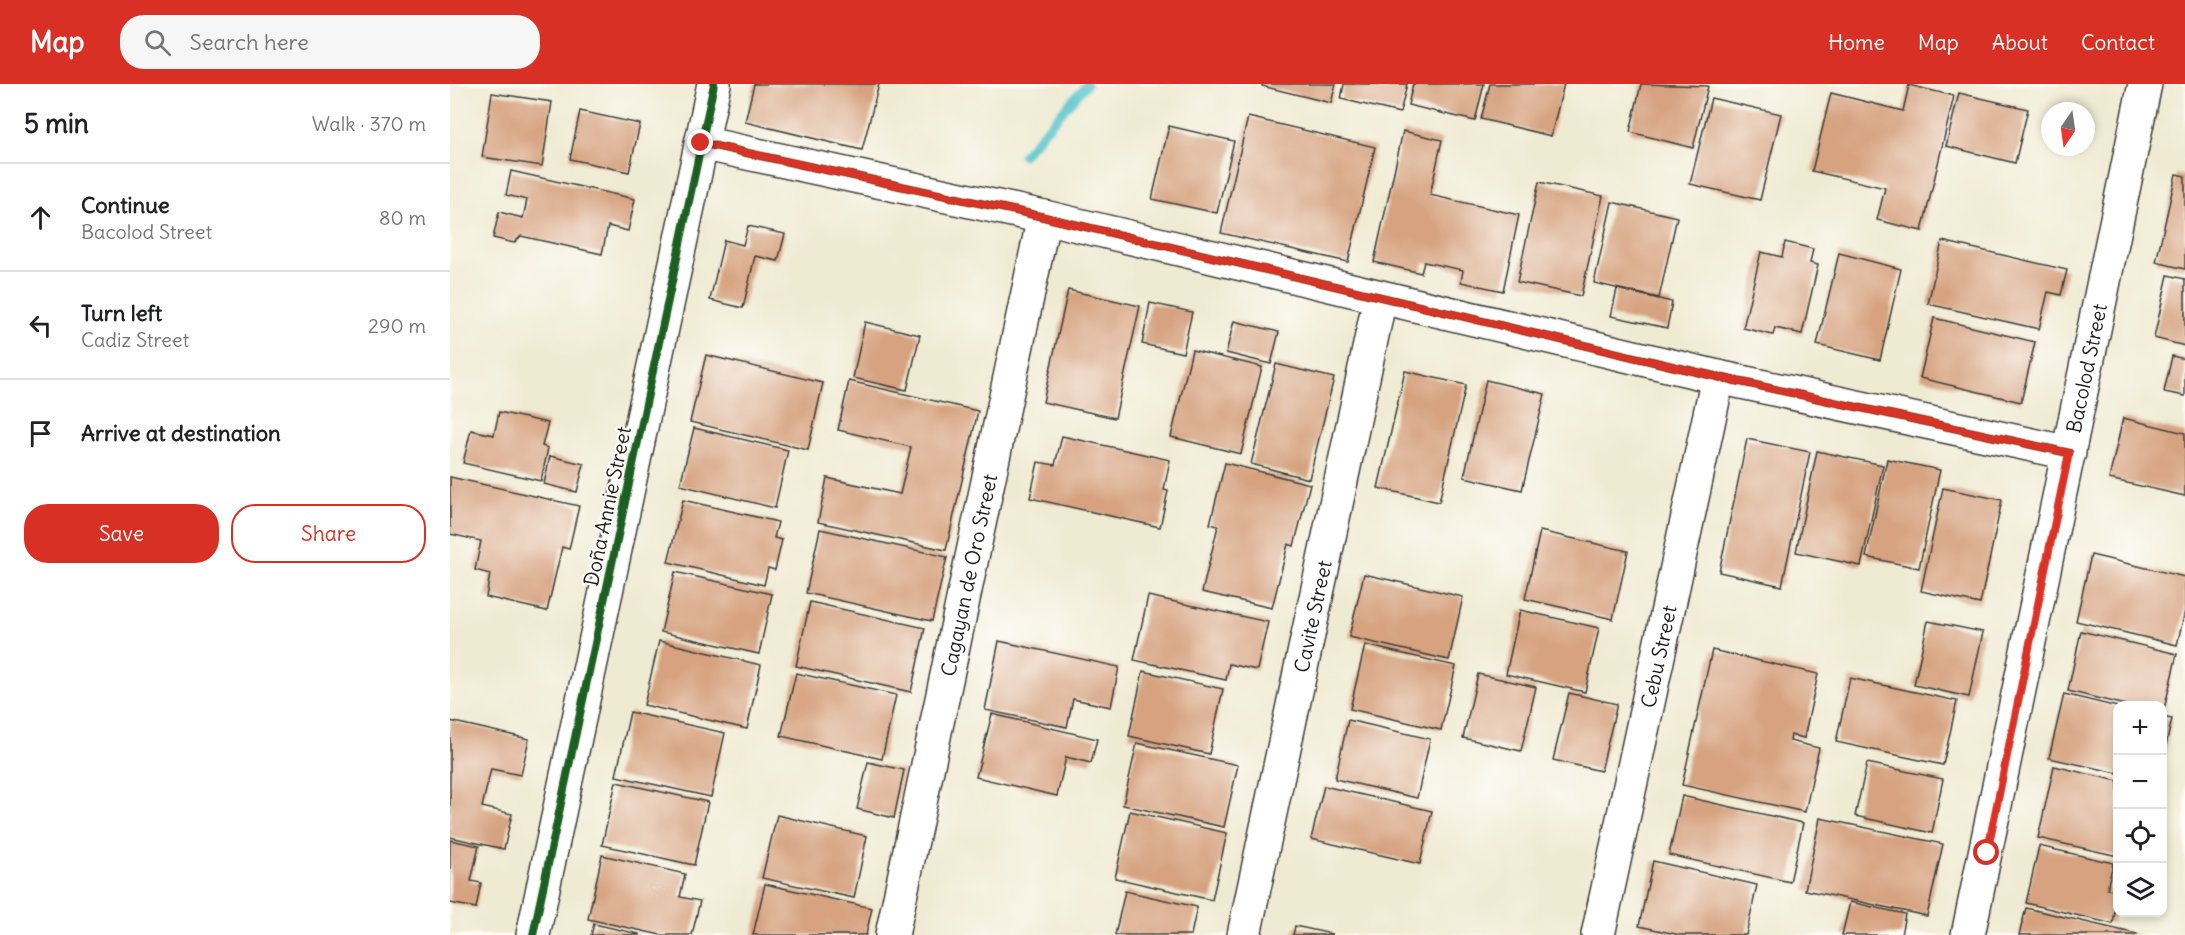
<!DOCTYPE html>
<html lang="en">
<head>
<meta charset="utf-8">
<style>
  :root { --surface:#fff; --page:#f6f6f6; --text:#202124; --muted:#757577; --line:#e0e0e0; --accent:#d93025 }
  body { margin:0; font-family:Delius,sans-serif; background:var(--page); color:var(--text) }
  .controls { position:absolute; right:18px; bottom:18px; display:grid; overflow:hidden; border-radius:12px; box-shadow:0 3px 9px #0003 }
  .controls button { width:54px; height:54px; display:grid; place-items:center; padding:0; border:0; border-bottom:2px solid var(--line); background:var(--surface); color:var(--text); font:30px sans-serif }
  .compass { position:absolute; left:1591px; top:18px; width:54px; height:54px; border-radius:50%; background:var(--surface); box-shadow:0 3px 9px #0003; rotate:193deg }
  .stop { position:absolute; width:18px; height:18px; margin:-14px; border:4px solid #d93025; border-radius:50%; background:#fff }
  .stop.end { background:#d93025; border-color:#fff; box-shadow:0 2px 6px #0008 }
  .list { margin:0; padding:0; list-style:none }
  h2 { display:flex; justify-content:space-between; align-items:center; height:78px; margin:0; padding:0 24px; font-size:26px }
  h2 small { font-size:20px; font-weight:400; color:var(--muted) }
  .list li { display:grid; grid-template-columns:39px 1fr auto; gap:18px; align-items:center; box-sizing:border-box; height:108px; padding:0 24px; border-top:2px solid var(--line) }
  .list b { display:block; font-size:22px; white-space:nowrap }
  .list p { margin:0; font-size:20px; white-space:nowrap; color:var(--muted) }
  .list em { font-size:20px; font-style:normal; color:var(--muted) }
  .actions { display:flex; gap:12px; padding:18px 24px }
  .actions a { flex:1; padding:14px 0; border:2px solid var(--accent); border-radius:24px; text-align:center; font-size:21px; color:var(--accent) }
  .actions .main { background:var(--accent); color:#fff }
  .icon { flex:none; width:33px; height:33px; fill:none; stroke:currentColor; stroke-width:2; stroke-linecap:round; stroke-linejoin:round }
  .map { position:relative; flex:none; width:1735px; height:851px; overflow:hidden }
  header { display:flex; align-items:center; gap:36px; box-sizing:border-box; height:84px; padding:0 30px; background:var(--accent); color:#fff }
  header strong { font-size:28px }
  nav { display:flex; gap:33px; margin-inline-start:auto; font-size:21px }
  .search { width:420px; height:54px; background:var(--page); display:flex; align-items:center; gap:15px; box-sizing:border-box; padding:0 21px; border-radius:24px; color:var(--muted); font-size:22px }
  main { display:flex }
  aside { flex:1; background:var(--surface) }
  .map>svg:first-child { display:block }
</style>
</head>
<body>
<header>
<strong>Map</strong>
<div class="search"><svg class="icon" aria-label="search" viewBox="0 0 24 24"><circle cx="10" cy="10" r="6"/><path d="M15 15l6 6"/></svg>Search here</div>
<nav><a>Home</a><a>Map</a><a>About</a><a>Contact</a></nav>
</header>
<main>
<aside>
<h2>5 min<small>Walk · 370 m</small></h2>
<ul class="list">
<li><svg class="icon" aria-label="ahead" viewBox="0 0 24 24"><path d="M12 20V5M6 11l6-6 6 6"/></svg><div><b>Continue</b><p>Bacolod Street</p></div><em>80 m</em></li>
<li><svg class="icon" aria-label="left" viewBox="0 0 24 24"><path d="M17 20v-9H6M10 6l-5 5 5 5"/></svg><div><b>Turn left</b><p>Cadiz Street</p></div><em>290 m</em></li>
<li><svg class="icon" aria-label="arrive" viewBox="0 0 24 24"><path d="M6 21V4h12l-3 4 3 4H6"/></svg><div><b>Arrive at destination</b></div></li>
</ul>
<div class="actions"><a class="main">Save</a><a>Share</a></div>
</aside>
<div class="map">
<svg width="1735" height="851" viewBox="0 0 1735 851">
  <rect width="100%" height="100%" fill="#fdfcf7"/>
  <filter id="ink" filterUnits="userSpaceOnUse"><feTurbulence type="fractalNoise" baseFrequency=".0167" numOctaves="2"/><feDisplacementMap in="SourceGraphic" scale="12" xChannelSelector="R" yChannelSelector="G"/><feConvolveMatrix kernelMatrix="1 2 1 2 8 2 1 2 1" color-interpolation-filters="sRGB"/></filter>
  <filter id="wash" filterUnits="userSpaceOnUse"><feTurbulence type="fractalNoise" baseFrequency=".008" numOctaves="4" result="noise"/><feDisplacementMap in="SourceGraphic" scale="24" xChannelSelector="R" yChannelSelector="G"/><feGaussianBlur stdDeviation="1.35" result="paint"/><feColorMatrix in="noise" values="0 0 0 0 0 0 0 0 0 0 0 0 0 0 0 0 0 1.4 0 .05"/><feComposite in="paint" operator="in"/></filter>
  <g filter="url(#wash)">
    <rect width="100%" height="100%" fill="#efead2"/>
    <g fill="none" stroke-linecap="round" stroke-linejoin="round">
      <polyline stroke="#55c3ca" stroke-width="9" points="573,71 637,0"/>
    </g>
    <g id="blocks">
      <g fill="#d6a27f">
        <polygon points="304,0 429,0 412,66 295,38"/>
        <polygon points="812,0 886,0 881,19 812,2"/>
        <polygon points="894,0 957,0 950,29 891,15"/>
        <polygon points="963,0 1034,0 1025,37 958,21"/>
        <polygon points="1040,0 1114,0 1101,52 1031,35"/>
        <polygon points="1191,0 1258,2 1243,64 1180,48"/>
        <polygon points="1459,1 1504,12 1472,147 1427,136 1435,104 1362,87 1381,9 1453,27"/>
        <polygon points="42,9 102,18 92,82 32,73"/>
        <polygon points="1509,9 1578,25 1565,79 1496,62"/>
        <polygon points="1261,14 1331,30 1310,116 1240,100"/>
        <polygon points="130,27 190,40 179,88 120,75"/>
        <polygon points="798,33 925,63 898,178 771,149"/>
        <polygon points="719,42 784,57 767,129 702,115"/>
        <polygon points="953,47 992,56 980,111 1069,131 1053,207 1011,198 1013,186 974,178 971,189 924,178"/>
        <polygon points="61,87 185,115 178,147 158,142 152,170 71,152 64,159 43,154 49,128 73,134 77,116 56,111"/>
        <polygon points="1726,90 1735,92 1735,185 1706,178"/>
        <polygon points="1089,98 1153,112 1131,212 1067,198"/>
        <polygon points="1162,118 1227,133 1209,214 1144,199"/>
        <polygon points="298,142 335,150 328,177 305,172 293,224 260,216 274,156 293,161"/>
        <polygon points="1492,157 1617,186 1611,211 1598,208 1589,245 1478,220"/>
        <polygon points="1335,158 1363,165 1360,179 1368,181 1352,250 1325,244 1323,251 1293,244 1311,168 1332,173"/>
        <polygon points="1389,169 1451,185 1430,276 1367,261"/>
        <polygon points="1718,191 1735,195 1735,262 1704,254"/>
        <polygon points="1167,205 1222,218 1217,244 1161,232"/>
        <polygon points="618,206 690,222 665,334 593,318"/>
        <polygon points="700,219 742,228 733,269 692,260"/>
        <polygon points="1484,234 1585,258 1571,318 1470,294"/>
        <polygon points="784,237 829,248 821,280 776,269"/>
        <polygon points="415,238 470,251 457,306 403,294"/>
        <polygon points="742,266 812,283 791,370 721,353"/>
        <polygon points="256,271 373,299 358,366 240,338"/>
        <polygon points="1722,272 1735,275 1735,312 1714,308"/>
        <polygon points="826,280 884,294 859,395 801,380"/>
        <polygon points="955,287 1016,301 989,418 928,404"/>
        <polygon points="1036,296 1095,310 1072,406 1014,393"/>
        <polygon points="399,297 528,327 496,466 368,438 377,394 450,410 461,363 388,346"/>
        <polygon points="49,328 98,339 92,362 98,364 91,397 13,379 21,346 44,351"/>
        <polygon points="1673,334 1735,349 1735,412 1659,395"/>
        <polygon points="244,344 338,366 325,424 230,401"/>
        <polygon points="612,352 720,376 714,406 718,407 710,443 580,414 588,378 605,381"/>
        <polygon points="1297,355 1360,368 1332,502 1269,488"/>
        <polygon points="1367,367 1433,381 1411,482 1346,468"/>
        <polygon points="100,372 134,380 127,408 94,400"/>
        <polygon points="1437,375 1490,386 1469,484 1416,473"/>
        <polygon points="775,379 860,400 844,462 838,460 822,524 752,508 768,442 760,440"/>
        <polygon points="0,393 129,422 119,465 112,463 97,527 36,513 40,490 25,486 31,457 0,450"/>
        <polygon points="1493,404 1552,416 1530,520 1471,507"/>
        <polygon points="233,416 328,438 324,454 332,456 325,486 318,484 314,501 218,478"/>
        <polygon points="370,445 497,473 482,537 356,509"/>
        <polygon points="1090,447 1178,467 1163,535 1075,515"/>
        <polygon points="1641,471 1735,493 1735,527 1727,561 1626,537"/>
        <polygon points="225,488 322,510 309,570 211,548"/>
        <polygon points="914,490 1013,513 999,576 899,553"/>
        <polygon points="698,512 818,538 807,586 779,580 776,596 684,576"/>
        <polygon points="360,518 475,544 461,608 346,582"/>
        <polygon points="1070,526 1149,544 1135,608 1056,590"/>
        <polygon points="1478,537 1533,548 1519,613 1464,601"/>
        <polygon points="1631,547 1727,570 1713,630 1712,622 1679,622 1618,607"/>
        <polygon points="209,557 311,581 297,645 194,621"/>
        <polygon points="549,557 669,583 661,623 623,615 617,643 535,626"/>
        <polygon points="915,561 1006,582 991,646 900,625"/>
        <polygon points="1262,566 1368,590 1354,654 1341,651 1340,657 1369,664 1355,728 1232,701"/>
        <polygon points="693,587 773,605 759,670 679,652"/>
        <polygon points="346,589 446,611 432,675 331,652"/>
        <polygon points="1028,590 1086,603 1071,667 1013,654"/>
        <polygon points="1400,594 1507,617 1493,681 1386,658"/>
        <polygon points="1119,609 1167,620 1151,687 1103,676"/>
        <polygon points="1614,610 1668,623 1668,689 1599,674"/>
        <polygon points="180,628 275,649 261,713 166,692"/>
        <polygon points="542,630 647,655 641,679 616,673 607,712 526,693"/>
        <polygon points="1712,633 1722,635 1713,674 1712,674"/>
        <polygon points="898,636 980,655 967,714 885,695"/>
        <polygon points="0,637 79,655 71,691 41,685 32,723 62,730 54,765 0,753"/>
        <polygon points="687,659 788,681 774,743 673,721"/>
        <polygon points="418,678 454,686 444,734 407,725"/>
        <polygon points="1417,679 1493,695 1482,749 1405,732"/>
        <polygon points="1604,682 1668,697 1668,772 1588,754"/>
        <polygon points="166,698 258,718 244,781 152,761"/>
        <polygon points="874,702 982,727 970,780 861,755"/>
        <polygon points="1232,712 1353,739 1340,798 1219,771"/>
        <polygon points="680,727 777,749 762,816 665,794"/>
        <polygon points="327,731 417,752 404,814 312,794"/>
        <polygon points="1370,734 1493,760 1477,832 1355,806"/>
        <polygon points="0,756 29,762 21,797 31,799 26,824 0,819"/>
        <polygon points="1589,762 1663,779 1657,805 1668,807 1663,840 1576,819"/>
        <polygon points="152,771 235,790 230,813 250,817 242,851 211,851 138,835"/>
        <polygon points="1203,777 1307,801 1296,851 1230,851 1189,842"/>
        <polygon points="315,800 422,824 416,851 303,851"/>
        <polygon points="675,807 747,823 741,851 665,851"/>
        <polygon points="1400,818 1455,830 1451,851 1392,851"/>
        <polygon points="1576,824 1687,850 1687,851 1569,851"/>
        <polygon points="144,840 189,850 189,851 141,851"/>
        <polygon points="845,842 882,850 882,851 843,851"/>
      </g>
    </g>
  </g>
  <g filter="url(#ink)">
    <use href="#blocks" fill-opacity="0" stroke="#3c3b37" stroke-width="1.5"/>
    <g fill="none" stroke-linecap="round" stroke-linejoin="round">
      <defs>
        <g id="minor">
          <polyline points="251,59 594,133 1268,293 1619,369"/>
          <polyline points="83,851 264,0"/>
          <path id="s1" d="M 442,851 L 594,133"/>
          <path id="s2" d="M 794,851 L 930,214"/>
          <path id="s3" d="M 1148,851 L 1268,293"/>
          <path id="s4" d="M 1518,851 L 1695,0"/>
        </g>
      </defs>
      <use href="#minor" stroke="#3c3b37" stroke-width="36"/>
      <use href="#minor" stroke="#fff" stroke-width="33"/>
      <defs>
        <g id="cycleway">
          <polyline points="251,59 594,133 1268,293 1619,369"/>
          <polyline points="83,851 264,0"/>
        </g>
      </defs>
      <use href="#cycleway" stroke="#fdfcf7" stroke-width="11"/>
      <use href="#cycleway" stroke="#1b5e20" stroke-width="8"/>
    </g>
  </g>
  <g fill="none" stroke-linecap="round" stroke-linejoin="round" filter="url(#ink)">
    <polyline stroke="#d93025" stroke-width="8" points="251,59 594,133 1268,293 1619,369 1537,769"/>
  </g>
  <g text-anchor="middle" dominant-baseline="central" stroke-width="4.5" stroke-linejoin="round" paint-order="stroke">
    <g font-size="20" fill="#1c1c1c" stroke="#fdfcf7">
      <text stroke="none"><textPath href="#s4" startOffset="579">Bacolod Street</textPath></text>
      <text transform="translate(157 422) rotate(-78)">Doña Annie Street</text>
      <text stroke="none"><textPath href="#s1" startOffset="368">Cagayan de Oro Street</textPath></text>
      <text stroke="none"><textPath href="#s2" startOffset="326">Cavite Street</textPath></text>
      <text stroke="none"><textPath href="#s3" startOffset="285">Cebu Street</textPath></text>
    </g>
  </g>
</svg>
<div class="controls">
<button>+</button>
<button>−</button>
<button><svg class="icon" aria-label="locate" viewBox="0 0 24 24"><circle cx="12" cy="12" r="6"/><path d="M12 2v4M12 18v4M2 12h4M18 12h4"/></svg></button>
<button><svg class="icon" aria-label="layers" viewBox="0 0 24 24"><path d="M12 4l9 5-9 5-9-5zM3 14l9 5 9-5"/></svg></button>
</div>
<svg class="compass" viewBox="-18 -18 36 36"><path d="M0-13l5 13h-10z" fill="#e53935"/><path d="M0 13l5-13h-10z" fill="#757577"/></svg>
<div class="stop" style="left:1537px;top:769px"></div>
<div class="stop end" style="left:251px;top:59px"></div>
</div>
</main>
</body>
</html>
